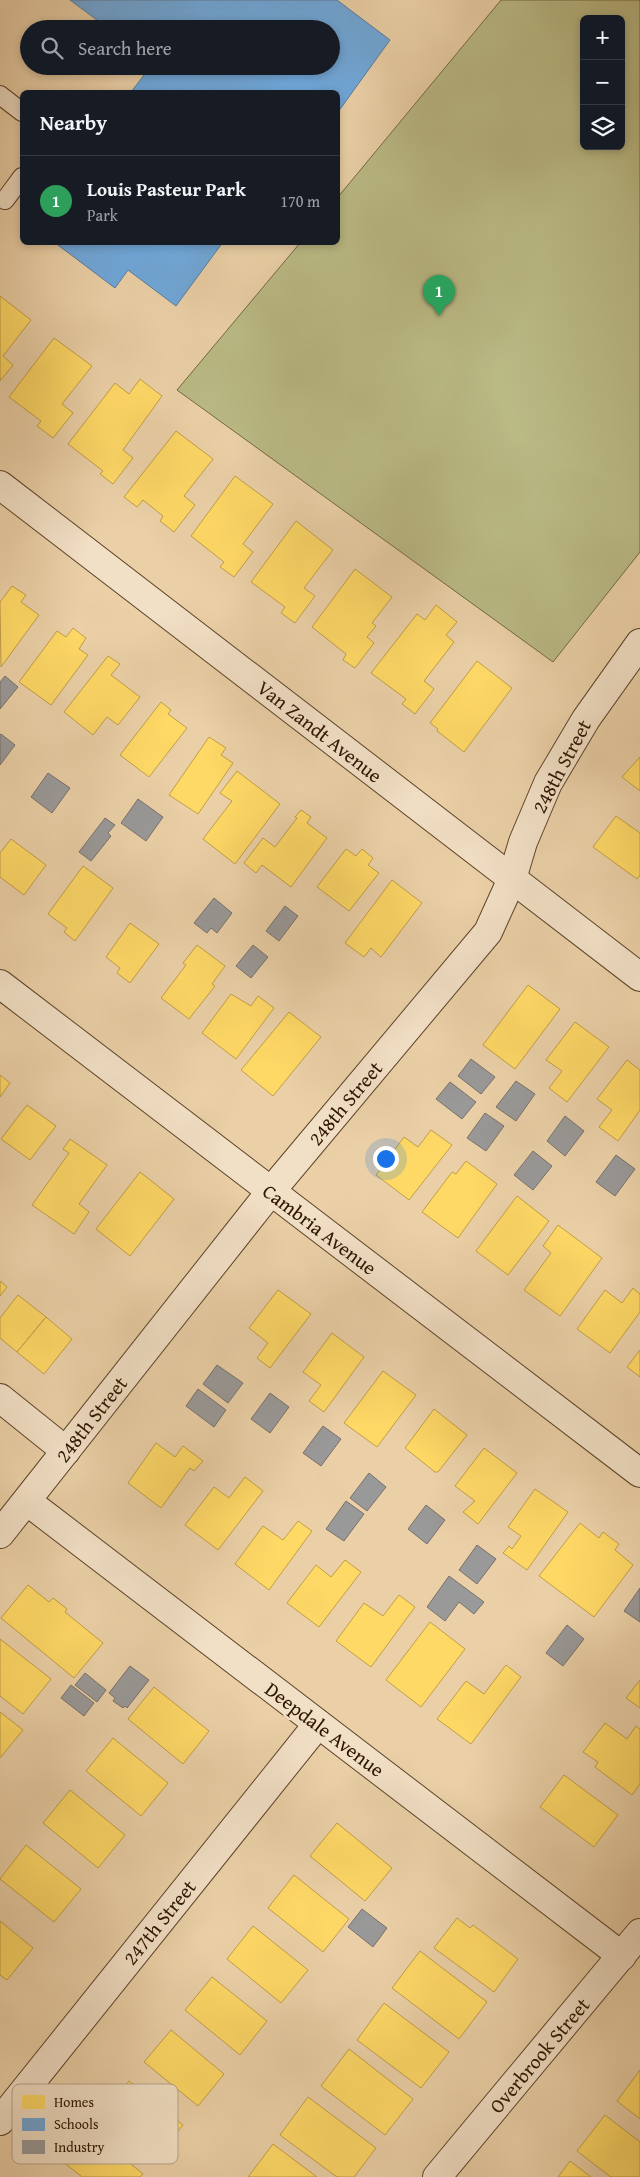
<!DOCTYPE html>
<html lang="en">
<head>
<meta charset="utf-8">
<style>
  :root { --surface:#171b24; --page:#242831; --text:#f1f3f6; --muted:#9ea1a6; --line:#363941; --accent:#c59692 }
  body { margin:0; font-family:"Gentium Book Plus",serif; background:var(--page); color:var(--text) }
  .controls { position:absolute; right:15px; top:15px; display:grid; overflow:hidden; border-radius:8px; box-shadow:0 2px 8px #0003 }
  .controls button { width:45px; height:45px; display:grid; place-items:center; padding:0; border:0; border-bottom:1px solid var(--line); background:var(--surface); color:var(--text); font:25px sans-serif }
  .you { position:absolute; left:385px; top:1158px; width:18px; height:18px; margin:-12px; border:4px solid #fff; border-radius:50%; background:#1a73e8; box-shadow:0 0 0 8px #1a73e833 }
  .badge { display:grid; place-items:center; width:32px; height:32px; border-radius:50%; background:var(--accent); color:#fff; font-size:16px; font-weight:700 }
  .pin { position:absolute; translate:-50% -41px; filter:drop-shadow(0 1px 2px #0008) }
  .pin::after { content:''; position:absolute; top:26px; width:18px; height:15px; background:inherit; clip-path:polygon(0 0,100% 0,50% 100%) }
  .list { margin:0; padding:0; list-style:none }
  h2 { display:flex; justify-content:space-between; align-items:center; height:65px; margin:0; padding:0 20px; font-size:21px }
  h2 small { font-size:16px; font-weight:400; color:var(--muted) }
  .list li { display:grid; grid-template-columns:32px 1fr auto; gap:15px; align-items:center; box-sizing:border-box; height:90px; padding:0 20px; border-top:1px solid var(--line) }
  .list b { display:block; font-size:19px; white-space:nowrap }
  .list p { margin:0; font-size:16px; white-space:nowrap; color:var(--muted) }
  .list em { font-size:16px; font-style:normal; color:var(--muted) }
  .icon { flex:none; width:28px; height:28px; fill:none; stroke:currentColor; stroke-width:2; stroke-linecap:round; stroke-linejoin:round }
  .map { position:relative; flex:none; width:640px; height:2177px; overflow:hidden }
  .search { position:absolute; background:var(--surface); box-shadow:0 2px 8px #0003; left:20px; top:20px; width:320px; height:55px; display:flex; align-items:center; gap:12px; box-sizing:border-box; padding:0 18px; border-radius:28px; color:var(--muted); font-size:19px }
  .panel { position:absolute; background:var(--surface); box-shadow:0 2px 8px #0003; left:20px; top:90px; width:320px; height:155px; border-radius:8px }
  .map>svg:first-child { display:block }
</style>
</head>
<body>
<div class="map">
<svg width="640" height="2177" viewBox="0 0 640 2177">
  <rect width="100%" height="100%" fill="#ebd0a7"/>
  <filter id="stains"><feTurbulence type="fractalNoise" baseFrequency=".004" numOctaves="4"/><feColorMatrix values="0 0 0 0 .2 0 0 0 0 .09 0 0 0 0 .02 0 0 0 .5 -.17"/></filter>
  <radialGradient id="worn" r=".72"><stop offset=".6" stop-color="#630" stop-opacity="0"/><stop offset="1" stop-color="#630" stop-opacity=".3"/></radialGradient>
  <path fill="#baba85" stroke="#746842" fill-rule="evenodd" d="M 501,0 L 640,0 L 640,552 L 553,662 L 177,390 L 300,243 L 338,242 L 338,197 ZM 584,19 L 621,19 L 621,146 L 584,146 Z"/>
  <g fill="#ffd966" stroke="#c09e47">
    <polygon points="0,296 31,320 3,356 13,365 0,381"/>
    <polygon points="54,338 92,366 62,404 73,413 53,438 37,426 41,421 9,397"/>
    <polygon points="140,379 162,396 123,450 133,458 113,484 100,474 103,471 68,444 115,383 129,394"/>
    <polygon points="176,431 213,459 184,496 195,505 174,532 160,521 163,516 143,500 137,507 124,497"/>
    <polygon points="235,476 273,504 243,544 253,552 234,577 220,567 224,562 191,536"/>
    <polygon points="296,521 333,550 304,588 315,596 295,623 281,613 285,607 251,582"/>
    <polygon points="355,569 392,597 372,623 376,626 367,637 374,643 355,668 343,660 346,654 312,627"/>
    <polygon points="12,586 26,595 21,602 39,615 1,667 0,602"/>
    <polygon points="436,605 457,622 446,635 454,642 424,681 434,689 415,714 402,704 406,699 371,673 417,614 425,620"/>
    <polygon points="73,628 86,638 79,649 88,655 51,705 19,682 57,631 66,637"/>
    <polygon points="108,656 120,664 111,675 140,697 118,725 107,717 93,735 64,712"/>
    <polygon points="477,661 512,688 464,752 437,731 438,729 430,723"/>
    <polygon points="161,702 171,710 168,714 187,728 149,777 120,755"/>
    <polygon points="209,737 226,748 221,755 233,763 198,814 169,795"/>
    <polygon points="640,757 640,791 622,777"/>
    <polygon points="237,771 280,804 235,864 203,839 232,801 220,793"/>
    <polygon points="301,810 311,817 307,823 327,838 291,887 262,865 256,873 244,863 263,838 275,847 297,818 295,817"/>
    <polygon points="616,816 640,833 640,875 637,879 593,847"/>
    <polygon points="11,839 46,865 24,895 0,877 0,853"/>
    <polygon points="346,849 356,856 362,849 373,858 368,865 379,873 349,911 317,887"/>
    <polygon points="83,866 113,888 75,941 64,932 67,928 48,914"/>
    <polygon points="392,880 422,903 381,957 371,948 364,957 345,943"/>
    <polygon points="130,923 159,944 130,983 117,973 120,968 106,957"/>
    <polygon points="197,945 225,966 212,984 215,986 189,1019 161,998 186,965 183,963"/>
    <polygon points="528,985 560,1009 515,1069 483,1045"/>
    <polygon points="231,994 251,1006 258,996 274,1008 236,1059 202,1033"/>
    <polygon points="289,1012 321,1037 273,1096 241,1070"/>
    <polygon points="575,1022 609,1047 567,1102 549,1088 562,1071 546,1060"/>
    <polygon points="627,1060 640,1070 640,1110 618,1141 599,1127 612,1110 597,1099"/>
    <polygon points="0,1075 10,1083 0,1097"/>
    <polygon points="27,1105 56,1126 30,1160 1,1139"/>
    <polygon points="431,1130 452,1145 409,1200 376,1175 404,1137 418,1147"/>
    <polygon points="70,1139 107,1165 79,1204 89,1212 74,1234 32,1205 69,1153 63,1149"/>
    <polygon points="466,1161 497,1184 458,1238 422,1212 452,1172 456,1174"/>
    <polygon points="140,1172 174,1199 130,1256 96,1229"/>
    <polygon points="517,1196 549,1221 508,1275 476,1251"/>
    <polygon points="558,1225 602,1258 560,1316 524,1290 551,1253 543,1246"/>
    <polygon points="0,1281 7,1287 0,1296"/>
    <polygon points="633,1288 640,1294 640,1312 610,1353 577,1329 605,1290 622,1303"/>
    <polygon points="278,1290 311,1314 270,1368 257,1358 268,1343 249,1328"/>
    <polygon points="18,1295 46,1317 17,1352 0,1338 0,1318"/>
    <polygon points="46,1317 72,1339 44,1374 17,1352"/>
    <polygon points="332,1333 364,1357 324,1412 309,1401 321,1385 303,1372"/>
    <polygon points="640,1350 640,1377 627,1367"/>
    <polygon points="383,1371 416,1395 377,1447 344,1423"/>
    <polygon points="434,1409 467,1435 438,1472 435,1472 405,1448"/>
    <polygon points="156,1443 175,1457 183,1446 203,1461 194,1471 190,1468 161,1508 128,1483"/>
    <polygon points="484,1448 517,1473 478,1524 463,1512 475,1501 455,1486"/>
    <polygon points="245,1477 263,1491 218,1550 185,1525 214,1487 229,1498"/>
    <polygon points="535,1489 568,1512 527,1570 503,1553 509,1546 512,1549 521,1536 508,1527"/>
    <polygon points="298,1521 312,1531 269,1590 235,1564 263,1526 283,1540"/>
    <polygon points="580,1523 599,1538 603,1532 619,1544 615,1550 633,1565 594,1617 539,1576"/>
    <polygon points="345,1560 361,1572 319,1627 287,1603 316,1565 331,1577"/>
    <polygon points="28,1585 49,1602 53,1598 67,1609 65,1612 103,1643 74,1678 1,1618"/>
    <polygon points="399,1595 415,1607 371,1667 336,1641 364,1603 383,1616"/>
    <polygon points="430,1622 465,1649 421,1707 386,1680"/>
    <polygon points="0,1639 51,1679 23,1714 0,1696"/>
    <polygon points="506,1665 521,1677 471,1744 437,1719 466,1681 484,1694"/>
    <polygon points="640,1680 640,1708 626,1698"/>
    <polygon points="154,1687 209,1731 183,1764 128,1719"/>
    <polygon points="0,1712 23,1730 0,1758"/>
    <polygon points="605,1723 627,1739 636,1726 640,1729 640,1784 632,1795 595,1767 598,1762 583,1752"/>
    <polygon points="113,1738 168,1783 141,1816 86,1771"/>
    <polygon points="564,1775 618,1815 594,1847 540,1807"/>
    <polygon points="70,1790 125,1835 98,1868 43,1823"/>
    <polygon points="337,1823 392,1868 365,1901 310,1856"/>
    <polygon points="26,1845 81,1889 54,1922 0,1879"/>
    <polygon points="294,1875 349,1919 323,1952 268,1908"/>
    <polygon points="457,1918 470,1928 473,1925 518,1959 494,1992 434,1948"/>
    <polygon points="0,1921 33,1948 7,1980 0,1975"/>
    <polygon points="253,1926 308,1970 281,2003 227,1959"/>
    <polygon points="420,1951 487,2002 459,2039 392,1988"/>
    <polygon points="212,1977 267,2021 240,2055 185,2010"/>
    <polygon points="384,2003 449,2052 421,2088 357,2040"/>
    <polygon points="171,2030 224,2074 198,2106 144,2062"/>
    <polygon points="349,2049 413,2099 385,2135 321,2086"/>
    <polygon points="640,2070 640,2119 617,2101"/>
    <polygon points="129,2081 183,2125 156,2157 102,2113"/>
    <polygon points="308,2097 376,2148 354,2177 337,2177 280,2135"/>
    <polygon points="605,2115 640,2142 640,2177 611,2177 577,2151"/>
    <polygon points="88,2129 143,2174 140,2177 82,2177 62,2161"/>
    <polygon points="273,2144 317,2177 248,2177"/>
    <polygon points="570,2161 591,2177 558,2177"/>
  </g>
  <g fill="#6fa8dc" stroke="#5c7c9a">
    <polygon points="70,0 337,0 390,40 338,112 338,92 131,92 151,66 331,66 331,29 109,29"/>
    <polygon points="54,242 223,242 176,306 128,270 115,288"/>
  </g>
  <g fill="#999" stroke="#79716b">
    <polygon points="5,676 18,687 0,709 0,682"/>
    <polygon points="1,734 15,745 0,765 0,735"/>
    <polygon points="48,773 70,788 52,813 31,797"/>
    <polygon points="138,799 163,817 146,841 121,823"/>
    <polygon points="105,818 115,825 108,833 111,836 91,861 79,852"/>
    <polygon points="214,898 232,913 217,933 211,928 207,933 194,923"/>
    <polygon points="285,906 298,916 279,941 266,931"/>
    <polygon points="253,945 268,957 251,978 236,966"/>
    <polygon points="471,1059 495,1077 481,1094 458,1076"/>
    <polygon points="516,1081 535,1094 516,1121 496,1107"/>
    <polygon points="450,1082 476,1102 462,1119 436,1099"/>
    <polygon points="485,1113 504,1126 486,1151 467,1138"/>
    <polygon points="565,1116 584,1131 565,1156 547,1141"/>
    <polygon points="533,1151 552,1166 533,1190 514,1175"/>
    <polygon points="616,1155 635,1169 615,1196 596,1182"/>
    <polygon points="217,1365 243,1383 228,1403 203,1384"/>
    <polygon points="198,1389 226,1410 214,1427 186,1406"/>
    <polygon points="270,1393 289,1407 270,1433 251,1419"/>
    <polygon points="323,1426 341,1439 321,1466 303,1453"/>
    <polygon points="369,1473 386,1487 367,1511 350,1498"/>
    <polygon points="346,1501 364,1514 344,1541 326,1529"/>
    <polygon points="426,1505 445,1520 427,1544 408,1529"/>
    <polygon points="477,1545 496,1559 477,1584 459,1570"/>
    <polygon points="449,1576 484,1602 474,1614 459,1602 445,1621 427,1607"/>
    <polygon points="640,1588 640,1622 624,1611"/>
    <polygon points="567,1625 584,1639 563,1666 546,1653"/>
    <polygon points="130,1666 149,1680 127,1708 125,1706 123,1708 113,1701 115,1698 109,1693"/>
    <polygon points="85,1673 106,1690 97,1702 75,1685"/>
    <polygon points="71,1685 94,1703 84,1716 61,1698"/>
    <polygon points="362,1909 387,1928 373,1947 348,1927"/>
  </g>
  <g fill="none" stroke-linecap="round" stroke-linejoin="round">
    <defs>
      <g id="lane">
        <polyline points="0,95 22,112"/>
        <polyline points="5,200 22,177"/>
      </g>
      <g id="street">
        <polyline points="0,485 640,977"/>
        <polyline points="0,984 640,1473"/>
        <polyline points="0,1398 66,1451"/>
        <polyline points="28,1502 622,1956"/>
        <polyline points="0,1534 271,1191 488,932 512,879 523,842 548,783 586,719 640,643"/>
        <polyline points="0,2121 318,1724"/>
        <polyline points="437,2177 640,1933"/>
      </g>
    </defs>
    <use href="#lane" stroke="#5d442a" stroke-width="20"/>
    <use href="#street" stroke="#5d442a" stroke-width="30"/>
    <use href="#lane" stroke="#f2e0c6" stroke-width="18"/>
    <use href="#street" stroke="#f2e0c6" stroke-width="28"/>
  </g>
  <g text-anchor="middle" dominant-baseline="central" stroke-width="5" stroke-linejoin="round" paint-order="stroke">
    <g font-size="20" fill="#2e1500" stroke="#f2e0c6">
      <text transform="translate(320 731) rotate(38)">Van Zandt Avenue</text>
      <text transform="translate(561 766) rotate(-62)">248th Street</text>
      <text transform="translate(345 1103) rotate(-50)">248th Street</text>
      <text transform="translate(320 1229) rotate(37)">Cambria Avenue</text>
      <text transform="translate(91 1419) rotate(-52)">248th Street</text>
      <text transform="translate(325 1729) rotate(37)">Deepdale Avenue</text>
      <text transform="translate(159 1922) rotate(-51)">247th Street</text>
      <text transform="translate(539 2055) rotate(-50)">Overbrook Street</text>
    </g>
  </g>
  <rect x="12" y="2084" width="166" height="80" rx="8" fill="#f2e0c6" stroke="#b7a38b" stroke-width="1"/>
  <rect x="22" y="2095" width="23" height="14" fill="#ffd966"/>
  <rect x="22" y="2118" width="23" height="13" fill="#6fa8dc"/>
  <rect x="22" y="2140" width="23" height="14" fill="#999"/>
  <g font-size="14" fill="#2e1500">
    <text x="54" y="2107">Homes</text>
    <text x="54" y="2129">Schools</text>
    <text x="54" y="2152">Industry</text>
  </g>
  <rect width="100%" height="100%" filter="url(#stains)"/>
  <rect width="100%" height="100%" fill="url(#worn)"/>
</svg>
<div class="controls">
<button>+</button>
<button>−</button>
<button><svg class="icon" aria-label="layers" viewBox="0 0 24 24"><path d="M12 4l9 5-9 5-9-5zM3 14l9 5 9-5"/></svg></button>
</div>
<div class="you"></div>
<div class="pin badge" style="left:439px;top:316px;background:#2e9e5b">1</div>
<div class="search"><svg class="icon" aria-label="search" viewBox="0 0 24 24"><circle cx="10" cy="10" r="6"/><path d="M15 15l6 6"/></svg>Search here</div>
<section class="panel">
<h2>Nearby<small></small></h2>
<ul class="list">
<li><span class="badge" style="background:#2e9e5b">1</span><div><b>Louis Pasteur Park</b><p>Park</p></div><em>170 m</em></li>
</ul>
</section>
</div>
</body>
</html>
